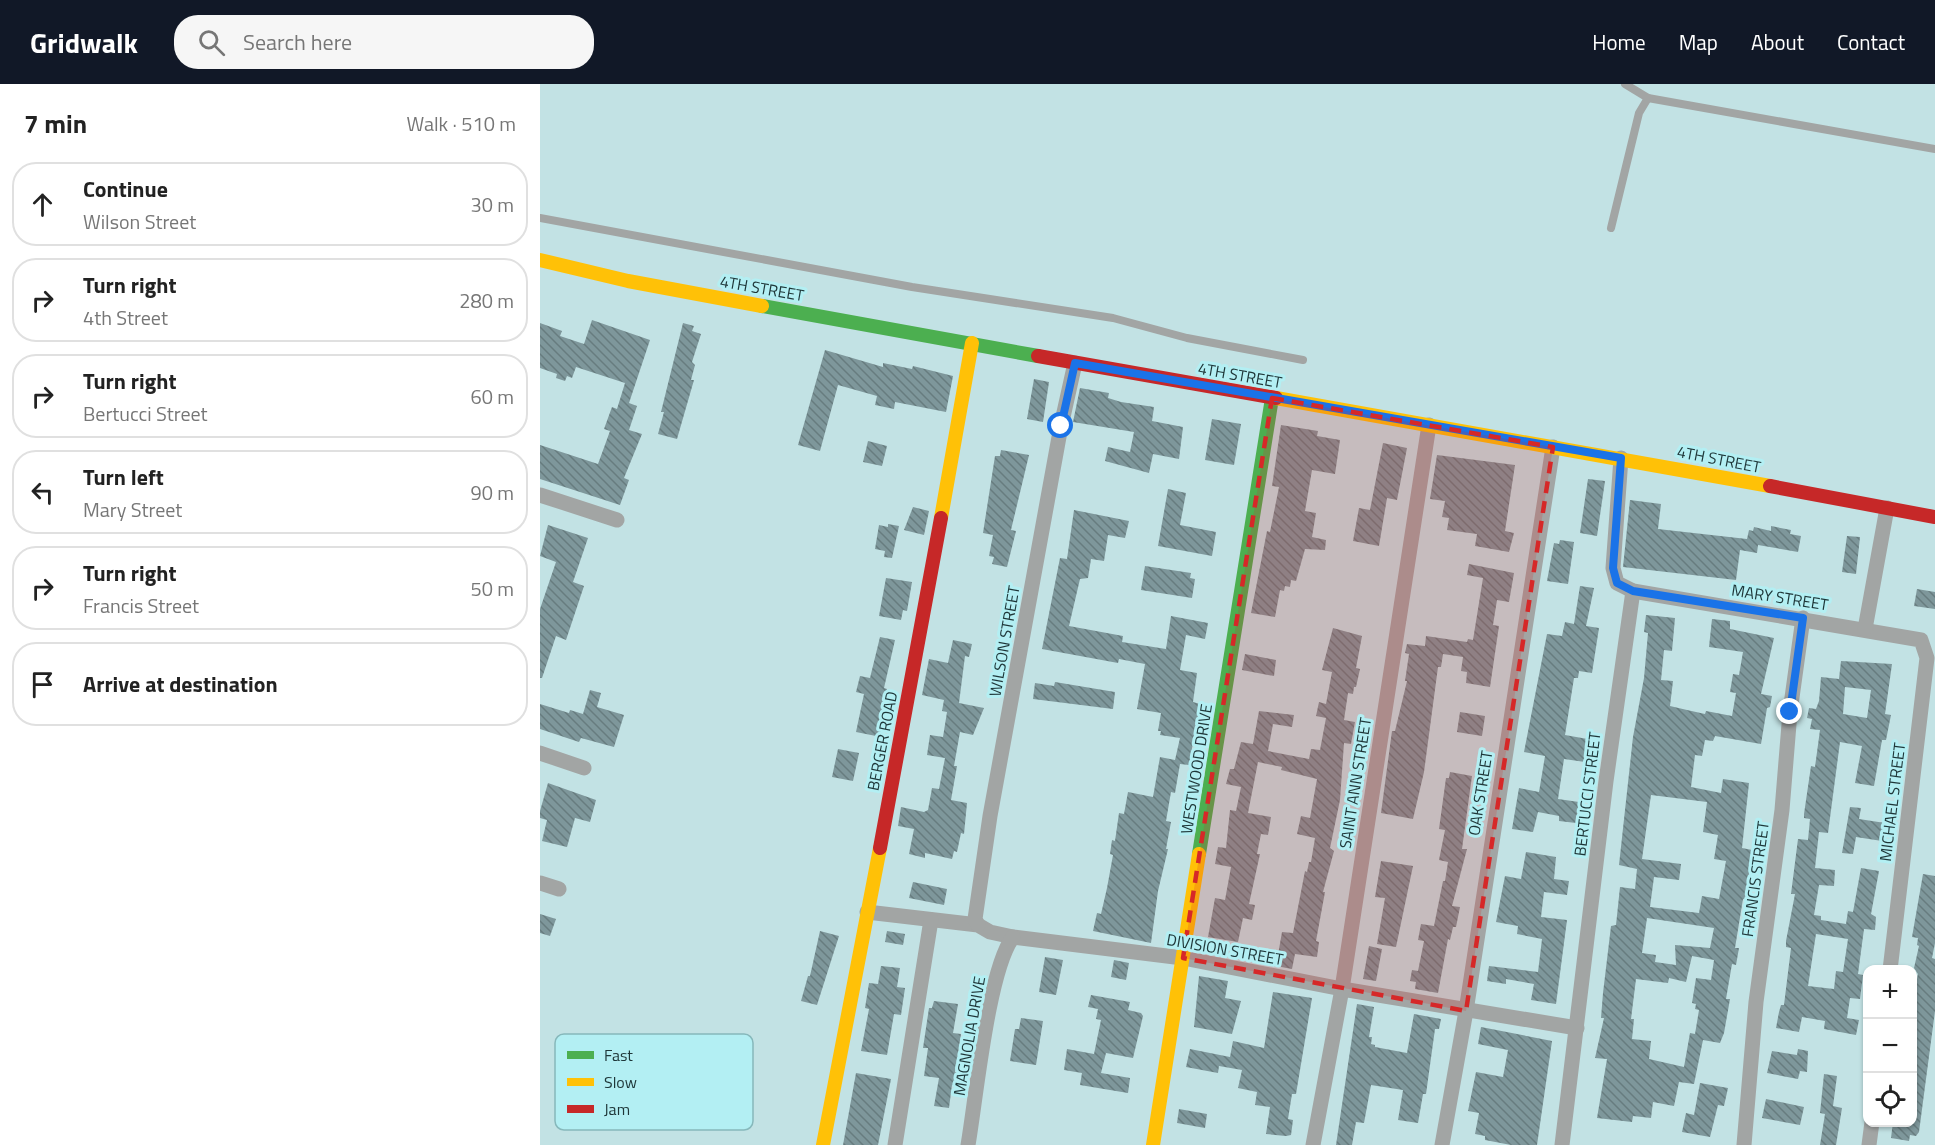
<!DOCTYPE html>
<html lang="en">
<head>
<meta charset="utf-8">
<style>
  :root { --surface:#fff; --page:#f6f6f6; --text:#222; --muted:#767676; --line:#e0e0e0; --accent:#111827 }
  body { margin:0; font-family:"Titillium Web",sans-serif; background:var(--page); color:var(--text) }
  .controls { position:absolute; right:18px; bottom:18px; display:grid; overflow:hidden; border-radius:12px; box-shadow:0 2px 4px #0004 }
  .controls button { width:54px; height:54px; display:grid; place-items:center; padding:0; border:0; border-bottom:2px solid var(--line); background:var(--surface); color:var(--text); font:30px sans-serif }
  .stop { position:absolute; width:18px; height:18px; margin:-14px; border:4px solid #1a73e8; border-radius:50%; background:#fff }
  .stop.end { background:#1a73e8; border-color:#fff; box-shadow:0 2px 6px #0008 }
  .list { margin:0; padding:0; list-style:none }
  h2 { display:flex; justify-content:space-between; align-items:center; height:78px; margin:0; padding:0 24px; font-size:26px }
  h2 small { font-size:20px; font-weight:400; color:var(--muted) }
  .list li { display:grid; grid-template-columns:39px 1fr auto; gap:18px; align-items:center; box-sizing:border-box; height:84px; margin:0 12px 12px; padding:0 12px; border:2px solid var(--line); border-radius:24px }
  .list b { display:block; font-size:22px; white-space:nowrap }
  .list p { margin:0; font-size:20px; white-space:nowrap; color:var(--muted) }
  .list em { font-size:20px; font-style:normal; color:var(--muted) }
  .icon { flex:none; width:33px; height:33px; fill:none; stroke:currentColor; stroke-width:2; stroke-linecap:round; stroke-linejoin:round }
  .map { position:relative; flex:none; width:1395px; height:1061px; overflow:hidden }
  header { display:flex; align-items:center; gap:36px; box-sizing:border-box; height:84px; padding:0 30px; background:var(--accent); color:#fff }
  header strong { font-size:28px }
  nav { display:flex; gap:33px; margin-inline-start:auto; font-size:21px }
  .search { width:420px; height:54px; background:var(--page); display:flex; align-items:center; gap:15px; box-sizing:border-box; padding:0 21px; border-radius:24px; color:var(--muted); font-size:22px }
  main { display:flex }
  aside { flex:1; background:var(--surface) }
  .map>svg:first-child { display:block }
</style>
</head>
<body>
<header>
<strong>Gridwalk</strong>
<div class="search"><svg class="icon" aria-label="search" viewBox="0 0 24 24"><circle cx="10" cy="10" r="6"/><path d="M15 15l6 6"/></svg>Search here</div>
<nav><a>Home</a><a>Map</a><a>About</a><a>Contact</a></nav>
</header>
<main>
<aside>
<h2>7 min<small>Walk · 510 m</small></h2>
<ul class="list">
<li><svg class="icon" aria-label="ahead" viewBox="0 0 24 24"><path d="M12 20V5M6 11l6-6 6 6"/></svg><div><b>Continue</b><p>Wilson Street</p></div><em>30 m</em></li>
<li><svg class="icon" aria-label="right" viewBox="0 0 24 24"><path d="M7 20v-9h11M14 6l5 5-5 5"/></svg><div><b>Turn right</b><p>4th Street</p></div><em>280 m</em></li>
<li><svg class="icon" aria-label="right" viewBox="0 0 24 24"><path d="M7 20v-9h11M14 6l5 5-5 5"/></svg><div><b>Turn right</b><p>Bertucci Street</p></div><em>60 m</em></li>
<li><svg class="icon" aria-label="left" viewBox="0 0 24 24"><path d="M17 20v-9H6M10 6l-5 5 5 5"/></svg><div><b>Turn left</b><p>Mary Street</p></div><em>90 m</em></li>
<li><svg class="icon" aria-label="right" viewBox="0 0 24 24"><path d="M7 20v-9h11M14 6l5 5-5 5"/></svg><div><b>Turn right</b><p>Francis Street</p></div><em>50 m</em></li>
<li><svg class="icon" aria-label="arrive" viewBox="0 0 24 24"><path d="M6 21V4h12l-3 4 3 4H6"/></svg><div><b>Arrive at destination</b></div></li>
</ul>
</aside>
<div class="map">
<svg width="1395" height="1061" viewBox="0 0 1395 1061">
  <defs>
    <pattern id="building-back-hatch" width="6" height="6" patternUnits="userSpaceOnUse" patternTransform="scale(1.5)"><rect width="6" height="6" fill="#7e979b"/><path d="M-1 5l2 2M0 0l6 6M5-1l2 2" fill="none" stroke="#677c7f"/></pattern>
  </defs>
  <rect width="100%" height="100%" fill="#c2e2e4"/>
  <g fill="url(#building-back-hatch)" fill-rule="evenodd">
    <polygon points="52,236 110,256 89,319 97,322 89,346 102,350 84,394 89,396 80,421 0,395 0,361 58,380 70,347 64,345 72,323 77,325 85,299 36,283 32,294 27,292 25,297 16,294 17,290 0,284 0,239 22,247 20,252 44,260"/>
    <polygon points="143,239 154,242 152,247 161,250 152,278 155,281 151,296 154,296 137,355 118,350 124,328 121,328"/>
    <polygon points="285,266 343,283 343,279 372,285 373,282 413,292 406,328 355,318 354,325 335,321 337,312 298,301 280,367 258,361"/>
    <polygon points="494,295 509,298 503,338 487,335"/>
    <polygon points="540,304 569,309 568,314 581,318 614,323 612,337 643,343 639,375 613,370 609,389 565,377 568,363 590,368 594,348 533,338"/>
    <polygon points="672,335 701,340 694,381 665,376"/>
    <polygon points="741,341 778,347 777,352 800,356 795,390 772,386 765,427 776,429 772,453 786,456 785,466 765,465 756,497 751,496 750,503 745,502 744,507 740,506 735,533 711,529 727,447 730,448 739,403 732,402"/>
    <polygon points="328,357 347,362 342,382 323,378"/>
    <polygon points="843,359 867,364 857,416 847,414 839,462 813,457 819,424 830,426"/>
    <polygon points="461,366 489,371 471,446 476,447 467,483 452,480 454,473 449,472 453,451 443,449 455,372 460,372"/>
    <polygon points="897,371 975,381 965,447 974,449 969,468 935,462 937,450 907,446 909,434 902,433 905,417 890,415"/>
    <polygon points="1048,395 1065,397 1057,452 1040,449"/>
    <polygon points="628,405 646,409 640,441 676,448 672,472 618,462"/>
    <polygon points="1090,416 1121,420 1118,445 1207,455 1209,446 1213,447 1214,443 1231,447 1231,442 1251,446 1250,450 1261,452 1258,468 1218,461 1217,469 1200,466 1196,496 1083,483"/>
    <polygon points="373,423 389,427 384,451 364,446"/>
    <polygon points="534,426 589,437 585,454 568,451 564,477 551,475 548,494 540,495 529,542 583,552 582,558 626,565 631,532 668,539 665,555 646,551 640,586 657,589 653,618 660,620 649,681 640,680 635,709 631,708 626,737 631,738 626,765 628,765 618,807 611,859 553,847 557,829 561,830 567,804 573,771 570,770 572,756 575,757 579,729 584,730 588,708 613,713 620,673 635,676 640,654 620,651 621,647 618,647 621,629 597,625 605,580 579,575 578,579 502,565 520,474 527,475"/>
    <polygon points="348,440 359,442 352,474 344,473 345,467 335,465 339,441 348,443"/>
    <polygon points="8,441 48,454 33,498 44,502 26,556 16,552 2,594 0,594 0,525 16,478 0,472"/>
    <polygon points="1307,452 1320,453 1316,490 1302,488"/>
    <polygon points="1020,456 1034,458 1028,500 1007,497 1014,459 1019,460"/>
    <polygon points="929,480 974,489 969,518 957,516 953,541 959,542 950,603 926,599 927,588 921,587 923,573 903,570 901,583 898,583 884,688 873,735 841,729 852,647 855,647 867,597 865,597 869,570 865,569 867,560 885,562 886,552 927,558 928,555 933,556 943,494 927,491"/>
    <polygon points="605,482 651,489 650,494 655,495 652,514 601,506"/>
    <polygon points="346,494 372,498 367,527 363,526 361,536 339,532"/>
    <polygon points="1040,502 1054,504 1046,542 1059,544 1052,589 1039,587 1038,594 1034,594 1025,651 1053,656 1045,678 1024,675 1018,715 1039,718 1036,739 1019,737 1019,732 998,728 993,748 972,745 979,704 999,708 1005,672 984,668 1007,550 1022,552 1025,538 1034,540"/>
    <polygon points="1377,505 1395,508 1395,525 1374,522"/>
    <path d="M 1106,531 L 1135,534 L 1132,567 L 1124,566 L 1121,596 L 1133,597 L 1130,622 L 1147,626 L 1165,630 L 1166,627 L 1192,632 L 1196,609 L 1190,608 L 1193,590 L 1199,591 L 1203,568 L 1169,563 L 1172,535 L 1190,537 L 1190,545 L 1234,554 L 1221,610 L 1232,612 L 1230,623 L 1227,624 L 1221,660 L 1175,652 L 1173,657 L 1165,656 L 1162,672 L 1155,671 L 1151,703 L 1181,709 L 1183,695 L 1209,699 L 1202,764 L 1212,766 L 1208,797 L 1213,797 L 1209,816 L 1203,815 L 1195,864 L 1199,864 L 1196,881 L 1192,880 L 1186,915 L 1190,915 L 1184,949 L 1180,959 L 1163,956 L 1154,1000 L 1139,998 L 1134,1022 L 1113,1018 L 1111,1034 L 1093,1032 L 1092,1038 L 1057,1034 L 1067,975 L 1055,974 L 1064,934 L 1061,934 L 1063,909 L 1071,842 L 1076,841 L 1080,803 L 1095,805 L 1097,785 L 1079,781 L 1093,653 L 1104,594 L 1108,549 L 1104,548 ZM 1111,711 L 1167,718 L 1163,748 L 1178,751 L 1174,775 L 1186,777 L 1179,815 L 1162,812 L 1159,829 L 1110,823 L 1114,793 L 1139,796 L 1141,780 L 1102,775 ZM 1107,834 L 1174,844 L 1170,864 L 1135,861 L 1136,881 L 1115,878 L 1116,871 L 1102,869 ZM 1152,872 L 1174,876 L 1171,896 L 1156,894 L 1152,919 L 1156,920 L 1155,925 L 1159,926 L 1155,950 L 1150,949 L 1144,983 L 1109,975 L 1111,957 L 1092,955 L 1094,935 L 1091,935 L 1096,895 L 1128,899 L 1129,894 L 1146,898 Z"/>
    <polygon points="793,544 822,552 816,584 820,585 816,603 814,603 813,610 808,609 804,636 815,638 811,660 804,659 800,716 790,764 794,767 783,808 785,808 776,857 779,858 777,873 755,870 752,885 736,882 742,848 753,849 765,787 767,788 769,778 771,778 775,754 757,750 761,732 770,734 777,695 741,686 742,683 718,678 708,729 731,733 728,751 721,750 717,770 720,770 709,820 715,821 712,836 703,834 698,858 668,853 675,814 685,816 691,783 675,780 678,763 686,764 690,726 696,727 701,703 686,700 690,685 694,685 701,658 713,660 719,627 754,631 752,643 733,640 728,667 769,675 771,665 780,666 786,634 776,632 779,618 786,620 792,588 782,586"/>
    <polygon points="340,553 355,556 344,604 347,605 340,633 345,634 341,653 316,648 324,610 316,608 320,592 330,594"/>
    <polygon points="413,556 432,560 429,573 425,572 419,619 444,624 433,651 420,648 414,682 417,682 411,716 427,719 424,750 421,749 417,768 414,767 412,775 385,769 385,774 369,770 374,745 358,742 361,723 384,728 388,726 392,704 399,705 405,674 387,671 390,651 403,653 407,628 402,627 404,616 382,611 389,575 408,579"/>
    <polygon points="705,570 736,576 734,592 702,586"/>
    <path d="M 1301,577 L 1352,580 L 1345,630 L 1351,631 L 1346,656 L 1342,656 L 1334,702 L 1315,699 L 1322,662 L 1300,658 L 1288,749 L 1279,748 L 1275,784 L 1295,786 L 1294,802 L 1279,801 L 1274,831 L 1281,832 L 1281,836 L 1306,840 L 1308,827 L 1313,828 L 1321,784 L 1339,787 L 1331,830 L 1336,833 L 1335,846 L 1324,845 L 1318,890 L 1323,891 L 1320,915 L 1310,914 L 1307,934 L 1319,936 L 1316,951 L 1284,945 L 1285,937 L 1262,933 L 1259,948 L 1236,944 L 1239,928 L 1241,921 L 1244,921 L 1251,864 L 1246,863 L 1246,857 L 1255,810 L 1251,810 L 1258,755 L 1268,756 L 1270,735 L 1264,734 L 1264,730 L 1271,682 L 1275,683 L 1280,646 L 1270,645 L 1272,635 L 1267,634 L 1269,624 L 1276,625 L 1279,617 L 1281,593 L 1299,595 ZM 1305,603 L 1331,606 L 1327,634 L 1303,630 ZM 1276,850 L 1308,855 L 1303,888 L 1296,887 L 1294,905 L 1268,902 Z"/>
    <polygon points="515,598 575,608 573,625 493,615 495,599 514,602"/>
    <polygon points="50,606 61,609 57,623 84,631 74,663 41,654 39,658 0,645 0,620 29,629 30,626 43,630"/>
    <polygon points="920,628 945,632 942,652 917,648"/>
    <polygon points="298,665 319,669 313,697 292,693"/>
    <polygon points="910,688 932,692 922,765 927,765 912,822 920,823 916,843 913,843 910,856 908,855 898,909 875,905 876,898 870,897 872,886 878,887 884,857 878,856 881,840 894,842 903,797 905,797 908,778 899,776 905,746 899,745 906,694 909,694"/>
    <polygon points="8,699 56,716 50,738 35,734 27,763 2,757 7,736 0,734 0,727"/>
    <polygon points="1310,723 1321,724 1319,735 1345,739 1342,757 1316,753 1313,770 1302,769"/>
    <polygon points="986,768 1016,773 1014,795 1029,797 1027,811 1004,808 1001,833 1027,836 1016,920 991,916 994,900 966,895 966,900 947,897 949,882 998,888 1002,855 977,850 978,842 956,838 965,792 981,795"/>
    <polygon points="841,777 873,782 856,863 837,860 845,814 835,813"/>
    <polygon points="1383,790 1395,792 1395,859 1392,874 1395,875 1395,927 1379,1048 1376,1052 1370,1051 1369,1057 1351,1054 1353,1038 1372,1040 1375,966 1372,966 1372,921 1378,890 1374,884 1379,862 1377,861 1378,854 1372,853"/>
    <polygon points="373,798 407,805 404,821 369,814"/>
    <polygon points="0,830 16,835 10,852 0,849"/>
    <polygon points="280,847 299,852 277,921 261,917 268,892 270,892"/>
    <polygon points="347,847 365,850 363,861 345,858"/>
    <polygon points="829,862 842,865 836,897 823,895"/>
    <polygon points="505,873 523,876 516,911 499,908"/>
    <polygon points="574,876 589,879 586,896 571,893"/>
    <polygon points="341,882 360,884 357,903 365,904 361,931 354,930 347,971 321,967 329,925 325,924 329,899 338,900"/>
    <polygon points="659,892 688,897 685,914 701,917 692,950 654,943"/>
    <polygon points="733,908 772,914 756,1010 752,1010 748,1035 753,1036 751,1051 746,1052 726,1050 730,1023 715,1021 717,1008 698,1004 702,986 679,982 678,989 646,983 650,965 690,973 693,957 724,964"/>
    <polygon points="551,911 590,918 588,926 601,929 603,932 593,974 566,969 561,989 590,994 588,1009 540,1001 542,989 524,986 527,965 554,970 561,936 556,935 558,925 548,923"/>
    <polygon points="394,917 418,920 413,949 421,950 415,988 424,989 422,1003 412,1001 409,1024 394,1022 399,994 384,992 388,964 383,964 389,924 392,924"/>
    <polygon points="817,920 834,923 829,953 832,953 831,960 835,961 835,963 867,969 874,930 901,935 899,945 895,945 886,1010 883,1010 878,1039 858,1036 863,1006 831,1001 824,1039 816,1038 812,1061 796,1061"/>
    <polygon points="481,934 503,937 496,981 470,977 475,945 479,945"/>
    <polygon points="941,943 1012,957 997,1061 971,1061 945,1056 945,1052 935,1050 939,1029 928,1027 936,988 963,993 968,966 938,960"/>
    <polygon points="1258,965 1268,967 1267,988 1260,987 1258,995 1227,989 1232,967 1257,971"/>
    <polygon points="316,989 351,995 338,1061 303,1061"/>
    <polygon points="1284,990 1297,992 1293,1022 1302,1024 1296,1061 1280,1061 1285,1030 1280,1029"/>
    <polygon points="1160,999 1188,1004 1184,1022 1178,1021 1170,1053 1142,1048 1146,1029 1154,1031"/>
    <polygon points="1226,1015 1264,1023 1260,1041 1222,1034"/>
    <polygon points="639,1025 667,1030 665,1044 637,1039"/>
  </g>
  <g fill="none" stroke-linecap="round" stroke-linejoin="round">
    <g stroke="#a2a5a4" stroke-width="8">
      <polyline points="1085,0 1108,14 1395,65"/>
      <polyline points="0,134 372,203 573,234 647,254 763,276"/>
      <polyline points="1071,144 1099,29 1108,14"/>
    </g>
    <g stroke="#a2a5a4" stroke-width="15">
      <polyline points="1081,374 1073,484 1077,499 1093,507 1381,556 1387,574 1350,886"/>
      <polyline points="0,411 77,436"/>
      <polyline points="1325,545 1347,424"/>
      <polyline points="0,669 44,684"/>
      <polyline points="0,799 19,805"/>
      <polyline points="327,828 438,841 450,848 473,853 643,874 802,905 1037,944"/>
      <polyline points="438,841 435,835 450,732 521,342 535,279"/>
      <polyline points="355,1061 391,836"/>
      <path d="M 428,1061 C 436,1015 448,886 473,853"/>
      <polyline points="773,1061 802,905 889,341"/>
      <polyline points="902,1061 926,927 1013,363"/>
      <polyline points="1022,1061 1066,697 1093,507"/>
      <polyline points="1204,1061 1216,918 1242,726 1250,628 1263,534"/>
      <polyline points="1329,1061 1332,1038"/>
    </g>
    <g stroke="#4caf50" stroke-width="14">
      <polyline points="222,222 498,272"/>
      <polyline points="659,770 732,314"/>
    </g>
    <g stroke="#ffc107" stroke-width="14">
      <polyline points="0,176 88,197 222,222"/>
      <polyline points="736,314 1230,402"/>
      <polyline points="401,434 432,259"/>
      <polyline points="283,1061 340,764"/>
      <polyline points="613,1061 659,770"/>
    </g>
    <g stroke="#c62828" stroke-width="14">
      <polyline points="498,272 736,314"/>
      <polyline points="1230,402 1395,433"/>
      <polyline points="340,764 401,434"/>
    </g>
  </g>
  <g fill="none" stroke-linecap="round" stroke-linejoin="round">
    <polyline stroke="#1a73e8" stroke-width="8" points="521,342 535,279 1081,374 1073,484 1077,499 1093,507 1263,534 1250,628"/>
  </g>
  <path fill="#d62828" fill-opacity="0.2" stroke="#d62828" stroke-width="4.5" stroke-dasharray="12 8" stroke-linejoin="round" d="M 732,314 L 1013,363 L 926,927 L 643,874 Z"/>
  <g text-anchor="middle" dominant-baseline="central" stroke-width="6" stroke-linejoin="round" paint-order="stroke">
    <g font-size="16" fill="#1e3638" stroke="#b3eff3">
      <text transform="translate(222 204) rotate(10)">4TH STREET</text>
      <text transform="translate(700 291) rotate(10)">4TH STREET</text>
      <text transform="translate(1179 375) rotate(11)">4TH STREET</text>
      <text transform="translate(1240 513) rotate(9)">MARY STREET</text>
      <text transform="translate(464 557) rotate(-80)">WILSON STREET</text>
      <text transform="translate(342 657) rotate(-79)">BERGER ROAD</text>
      <text transform="translate(656 685) rotate(-81)">WESTWOOD DRIVE</text>
      <text transform="translate(815 699) rotate(-81)">SAINT ANN STREET</text>
      <text transform="translate(940 709) rotate(-81)">OAK STREET</text>
      <text transform="translate(1047 710) rotate(-83)">BERTUCCI STREET</text>
      <text transform="translate(1352 718) rotate(-83)">MICHAEL STREET</text>
      <text transform="translate(1215 795) rotate(-82)">FRANCIS STREET</text>
      <text transform="translate(685 865) rotate(10)">DIVISION STREET</text>
      <text transform="translate(429 952) rotate(-80)">MAGNOLIA DRIVE</text>
    </g>
  </g>
  <rect x="15" y="950" width="198" height="96" rx="9" fill="#b3eff3" stroke="#86b8bb" stroke-width="1.5"/>
  <rect x="27" y="967" width="27" height="8" fill="#4caf50"/>
  <rect x="27" y="994" width="27" height="8" fill="#ffc107"/>
  <rect x="27" y="1021" width="27" height="8" fill="#c62828"/>
  <g font-size="16" fill="#1e3638">
    <text x="64" y="977">Fast</text>
    <text x="64" y="1004">Slow</text>
    <text x="64" y="1031">Jam</text>
  </g>
</svg>
<div class="controls">
<button>+</button>
<button>−</button>
<button><svg class="icon" aria-label="locate" viewBox="0 0 24 24"><circle cx="12" cy="12" r="6"/><path d="M12 2v4M12 18v4M2 12h4M18 12h4"/></svg></button>
</div>
<div class="stop" style="left:521px;top:342px"></div>
<div class="stop end" style="left:1250px;top:628px"></div>
</div>
</main>
</body>
</html>
